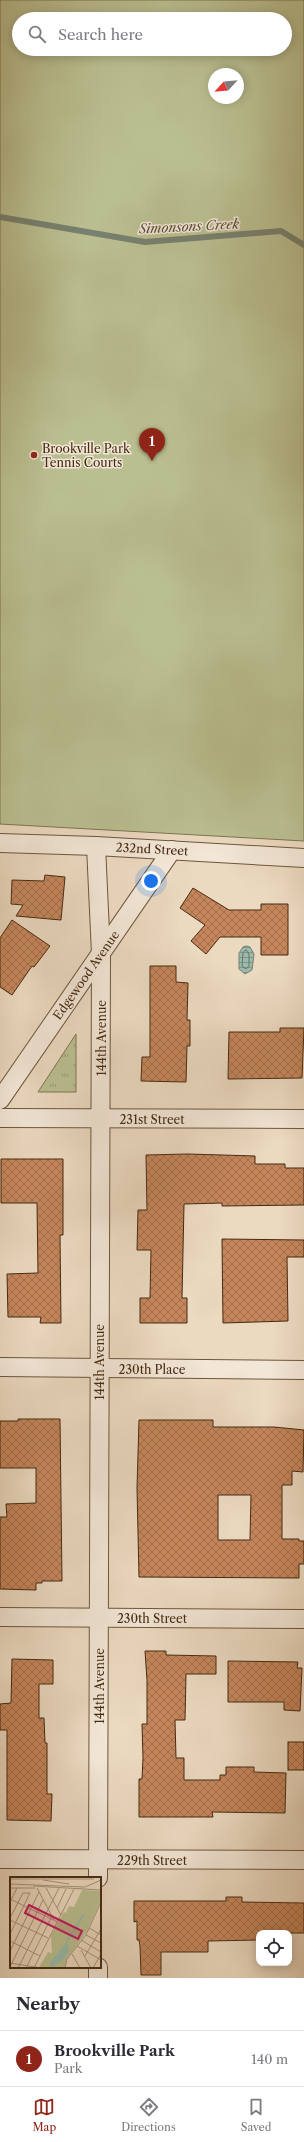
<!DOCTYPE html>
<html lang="en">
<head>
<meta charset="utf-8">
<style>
  :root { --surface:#fff; --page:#f7f7f7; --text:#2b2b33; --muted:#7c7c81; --line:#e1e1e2; --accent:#8f2418 }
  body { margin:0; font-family:"Libre Caslon Text",serif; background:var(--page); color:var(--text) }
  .controls { position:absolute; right:12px; bottom:12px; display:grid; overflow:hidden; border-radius:8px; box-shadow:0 2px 10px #0003 }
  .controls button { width:36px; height:36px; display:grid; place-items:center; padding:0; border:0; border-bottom:1px solid var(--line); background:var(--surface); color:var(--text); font:20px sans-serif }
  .compass { position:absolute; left:208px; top:68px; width:36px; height:36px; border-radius:50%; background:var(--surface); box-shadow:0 2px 10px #0003; rotate:244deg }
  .you { position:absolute; left:151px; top:881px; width:14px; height:14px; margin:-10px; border:3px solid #fff; border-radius:50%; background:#1a73e8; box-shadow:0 0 0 6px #1a73e833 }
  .badge { display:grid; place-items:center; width:26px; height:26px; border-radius:50%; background:var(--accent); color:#fff; font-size:13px; font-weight:700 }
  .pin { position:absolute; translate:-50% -33px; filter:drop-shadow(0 1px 2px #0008) }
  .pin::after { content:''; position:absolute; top:21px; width:14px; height:12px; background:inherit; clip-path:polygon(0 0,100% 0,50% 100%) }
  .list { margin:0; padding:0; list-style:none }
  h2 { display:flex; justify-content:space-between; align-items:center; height:52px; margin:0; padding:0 16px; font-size:17px }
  h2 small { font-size:13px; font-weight:400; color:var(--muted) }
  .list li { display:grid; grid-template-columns:26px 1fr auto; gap:12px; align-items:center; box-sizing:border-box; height:56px; padding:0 16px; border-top:1px solid var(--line) }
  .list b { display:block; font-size:15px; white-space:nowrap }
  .list p { margin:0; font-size:13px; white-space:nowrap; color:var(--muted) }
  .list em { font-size:13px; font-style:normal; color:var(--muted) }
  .icon { flex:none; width:22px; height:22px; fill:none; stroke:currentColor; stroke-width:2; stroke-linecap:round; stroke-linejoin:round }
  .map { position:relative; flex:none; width:304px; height:1978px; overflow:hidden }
  .search { position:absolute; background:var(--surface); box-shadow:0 2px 10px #0003; left:12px; right:12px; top:12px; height:44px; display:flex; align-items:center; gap:10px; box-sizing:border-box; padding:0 14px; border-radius:22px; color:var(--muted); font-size:15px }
  .sheet { height:108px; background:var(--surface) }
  nav { display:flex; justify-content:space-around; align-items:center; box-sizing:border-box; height:56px; border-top:1px solid var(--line); background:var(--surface); font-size:11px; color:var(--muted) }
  nav a { display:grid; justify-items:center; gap:2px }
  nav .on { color:var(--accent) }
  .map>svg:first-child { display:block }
</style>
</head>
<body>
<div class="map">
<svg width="304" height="1978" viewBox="0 0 304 1978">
  <defs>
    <pattern id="grass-tufts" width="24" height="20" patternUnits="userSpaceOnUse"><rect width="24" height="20" fill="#babf91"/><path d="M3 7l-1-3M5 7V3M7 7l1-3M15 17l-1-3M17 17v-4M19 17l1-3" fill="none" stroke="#999b75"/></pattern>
    <pattern id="water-rules" width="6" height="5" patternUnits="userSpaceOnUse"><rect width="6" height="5" fill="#99bbad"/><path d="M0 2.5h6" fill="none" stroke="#7f988c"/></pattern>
    <pattern id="building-cross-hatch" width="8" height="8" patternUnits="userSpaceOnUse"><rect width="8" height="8" fill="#c6865c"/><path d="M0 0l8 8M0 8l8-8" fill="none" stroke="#a36e4b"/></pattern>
  </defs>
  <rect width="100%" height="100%" fill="#ebd9c0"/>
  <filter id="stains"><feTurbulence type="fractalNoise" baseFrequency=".005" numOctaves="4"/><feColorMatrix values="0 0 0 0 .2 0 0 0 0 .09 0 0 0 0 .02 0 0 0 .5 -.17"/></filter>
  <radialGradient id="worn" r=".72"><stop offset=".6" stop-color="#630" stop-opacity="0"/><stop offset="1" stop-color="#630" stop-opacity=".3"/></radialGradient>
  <polygon fill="url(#grass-tufts)" stroke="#807452" points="76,1034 76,1092 38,1092"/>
  <path fill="#babf91" stroke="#807452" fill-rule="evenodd" d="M 0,0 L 304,0 L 304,841 L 0,824 ZM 19,19 L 285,19 L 285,49 L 19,49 ZM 214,74 L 238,74 L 238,98 L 214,98 Z"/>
  <polygon fill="url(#water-rules)" stroke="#77816f" points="246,946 250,947 254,954 252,970 245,974 239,969 239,953 243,947"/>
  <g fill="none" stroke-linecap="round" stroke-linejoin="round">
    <polygon stroke="#6f7260" stroke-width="1" points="246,950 249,954 249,966 246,969 242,966 243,953"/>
    <polyline stroke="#77816f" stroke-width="6" points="0,217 145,242 281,231 304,245"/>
  </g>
  <g fill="url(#building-cross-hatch)" stroke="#452a13" fill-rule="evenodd">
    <polygon points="45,875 65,877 61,920 16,916 23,905 11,904 12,880 44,881"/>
    <polygon points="193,888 229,910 261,910 261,904 288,904 288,955 261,955 261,937 220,937 206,954 191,941 205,925 180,908"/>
    <polygon points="12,920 50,946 34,967 32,966 12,995 0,987 0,938"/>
    <polygon points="150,966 176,966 176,982 188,983 187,1020 190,1020 190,1046 187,1046 186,1082 141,1081 142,1057 150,1057"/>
    <polygon points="280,1028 304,1028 302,1078 228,1079 229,1032 280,1032"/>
    <polygon points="188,1154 255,1156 255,1164 285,1164 285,1168 304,1168 304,1205 222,1206 222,1203 184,1204 182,1298 187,1298 187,1323 140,1323 140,1298 150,1298 151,1250 137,1250 138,1210 147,1210 146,1155"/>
    <polygon points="1,1159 63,1159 63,1235 60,1235 61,1323 40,1323 41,1317 8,1317 7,1274 38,1273 37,1203 1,1203"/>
    <polygon points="222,1239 304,1240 304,1257 287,1257 288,1321 223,1323"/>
    <polygon points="18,1419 60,1419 62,1581 42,1581 42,1583 36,1583 36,1590 0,1589 0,1517 7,1517 6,1504 36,1503 36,1468 0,1468 0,1421 18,1421"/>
    <path d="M 139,1420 L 213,1420 L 213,1427 L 274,1427 L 304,1430 L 303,1472 L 292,1471 L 292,1485 L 282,1485 L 282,1539 L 299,1539 L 299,1541 L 304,1541 L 304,1564 L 299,1564 L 299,1578 L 139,1577 L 137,1488 ZM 218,1495 L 251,1495 L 250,1540 L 218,1540 Z"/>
    <polygon points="145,1651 166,1651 166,1655 216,1656 216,1674 186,1674 185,1720 175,1720 176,1758 184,1758 184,1780 220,1780 220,1775 226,1775 226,1767 254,1767 254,1772 286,1773 285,1813 212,1812 213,1817 139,1817 139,1779 142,1779 143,1758 142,1724 147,1724 147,1680"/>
    <polygon points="12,1659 53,1660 53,1684 39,1684 39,1718 44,1718 45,1743 47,1743 47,1794 52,1794 51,1821 7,1820 7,1730 0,1730 0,1704 11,1703"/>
    <polygon points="228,1661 298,1662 297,1668 302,1668 300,1711 284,1710 284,1702 228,1702"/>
    <rect x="288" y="1742" width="16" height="28"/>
    <polygon points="226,1897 242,1897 242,1902 304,1903 304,1933 259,1933 259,1940 208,1941 208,1952 161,1952 161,1975 141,1975 140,1946 139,1940 137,1940 137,1921 134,1922 134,1901 226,1901"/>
  </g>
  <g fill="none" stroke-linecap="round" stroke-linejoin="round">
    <defs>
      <g id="street">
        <polyline points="0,843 96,846 304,858"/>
        <polyline points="96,846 101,954 98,1878"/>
        <polyline points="0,1100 172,850"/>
        <polyline points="0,1118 304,1119"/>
        <polyline points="0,1367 304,1370"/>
        <polyline points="0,1617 304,1619"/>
        <polyline points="0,1859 304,1860"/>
        <polyline points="98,1978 98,1967"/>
      </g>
    </defs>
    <use href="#street" stroke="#6e563e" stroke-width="20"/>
    <use href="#street" stroke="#f2e6d6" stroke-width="18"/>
  </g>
  <circle fill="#8f2418" stroke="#f2e6d6" stroke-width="1.5" cx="34" cy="455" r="4"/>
  <g text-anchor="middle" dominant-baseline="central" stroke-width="3" stroke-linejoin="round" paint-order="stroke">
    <g font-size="12" fill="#452a13" stroke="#f2e6d6" text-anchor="start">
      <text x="42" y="448">Brookville Park<tspan x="42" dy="14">Tennis Courts</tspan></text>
    </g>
    <g font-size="12" fill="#452a13" stroke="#f2e6d6">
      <text transform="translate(152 849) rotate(3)">232nd Street</text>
      <text transform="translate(86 975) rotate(-55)">Edgewood Avenue</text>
      <text transform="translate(101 1038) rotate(-90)">144th Avenue</text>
      <text x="152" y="1119">231st Street</text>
      <text transform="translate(99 1362) rotate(-90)">144th Avenue</text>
      <text x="152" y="1369">230th Place</text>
      <text x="152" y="1618">230th Street</text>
      <text transform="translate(99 1686) rotate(-90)">144th Avenue</text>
      <text x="152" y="1860">229th Street</text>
    </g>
    <g font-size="13" font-style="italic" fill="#5a4e3a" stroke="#f2e6d6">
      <text transform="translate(189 226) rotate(-3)">Simonsons Creek</text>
    </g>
  </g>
  <g transform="translate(10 1877)">
    <rect width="91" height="91" fill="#ebd9c0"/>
    <path d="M 72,13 L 91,14 L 91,23 L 77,54 L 57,82 L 55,91 L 29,90 L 38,75 L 42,76 L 41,59 L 54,35 L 56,36 L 59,29 L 64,30 Z" fill="#babf91"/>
    <path d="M 57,64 L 59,74 L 52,84 L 40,91 L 40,86 Z" fill="#99bbad"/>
    <path fill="none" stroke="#99bbad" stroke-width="2" d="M 57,64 L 74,37"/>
    <path fill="none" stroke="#a9937b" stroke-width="1" d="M 0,2 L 84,2M 33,3 L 59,7M 0,7 L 75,10 L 91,3M 23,9 L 91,13M 0,11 L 25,11M 27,11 L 44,43M 36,11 L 51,38M 0,22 L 48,45M 0,25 L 7,11M 47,31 L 56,12M 0,41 L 13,16 L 20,16 L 0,57M 0,43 L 38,61M 79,51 L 91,58M 76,58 L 91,66M 71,63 L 91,75M 0,64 L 30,79M 67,69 L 91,83M 71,73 L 81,91M 0,74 L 29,15M 62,77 L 70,91M 75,79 L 91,52M 0,86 L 31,91M 0,90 L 33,23M 8,91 L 49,11M 16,91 L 42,39M 24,91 L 64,12M 55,91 L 57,82 L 76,58 L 91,25M 83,91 L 91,77"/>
    <path fill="#c2185b" fill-opacity="0.15" stroke="#c2185b" stroke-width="2" d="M 19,28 L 72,54 L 68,62 L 15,36 Z"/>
    <rect width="91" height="91" fill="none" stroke="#452a13" stroke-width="2"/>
  </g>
  <rect width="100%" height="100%" filter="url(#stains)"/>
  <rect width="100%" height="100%" fill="url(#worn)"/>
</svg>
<div class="controls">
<button><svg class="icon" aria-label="locate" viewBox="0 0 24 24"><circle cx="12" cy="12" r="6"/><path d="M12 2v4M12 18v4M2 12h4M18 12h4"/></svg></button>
</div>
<svg class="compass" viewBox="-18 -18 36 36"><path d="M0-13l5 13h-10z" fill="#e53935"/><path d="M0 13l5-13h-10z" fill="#7c7c81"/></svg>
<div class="you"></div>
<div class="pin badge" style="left:152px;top:461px">1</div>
<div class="search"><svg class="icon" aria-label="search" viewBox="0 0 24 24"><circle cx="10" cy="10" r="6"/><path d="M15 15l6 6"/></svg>Search here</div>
</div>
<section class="sheet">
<h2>Nearby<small></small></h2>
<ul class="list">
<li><span class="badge">1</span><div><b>Brookville Park</b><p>Park</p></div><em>140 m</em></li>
</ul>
</section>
<nav>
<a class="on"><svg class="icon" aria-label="map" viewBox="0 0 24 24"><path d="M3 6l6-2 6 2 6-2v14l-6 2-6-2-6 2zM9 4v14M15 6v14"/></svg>Map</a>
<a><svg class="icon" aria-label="directions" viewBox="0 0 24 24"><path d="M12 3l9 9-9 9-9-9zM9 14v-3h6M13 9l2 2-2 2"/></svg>Directions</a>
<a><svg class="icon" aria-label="saved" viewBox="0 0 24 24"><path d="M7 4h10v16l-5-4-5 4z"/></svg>Saved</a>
</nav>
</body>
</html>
